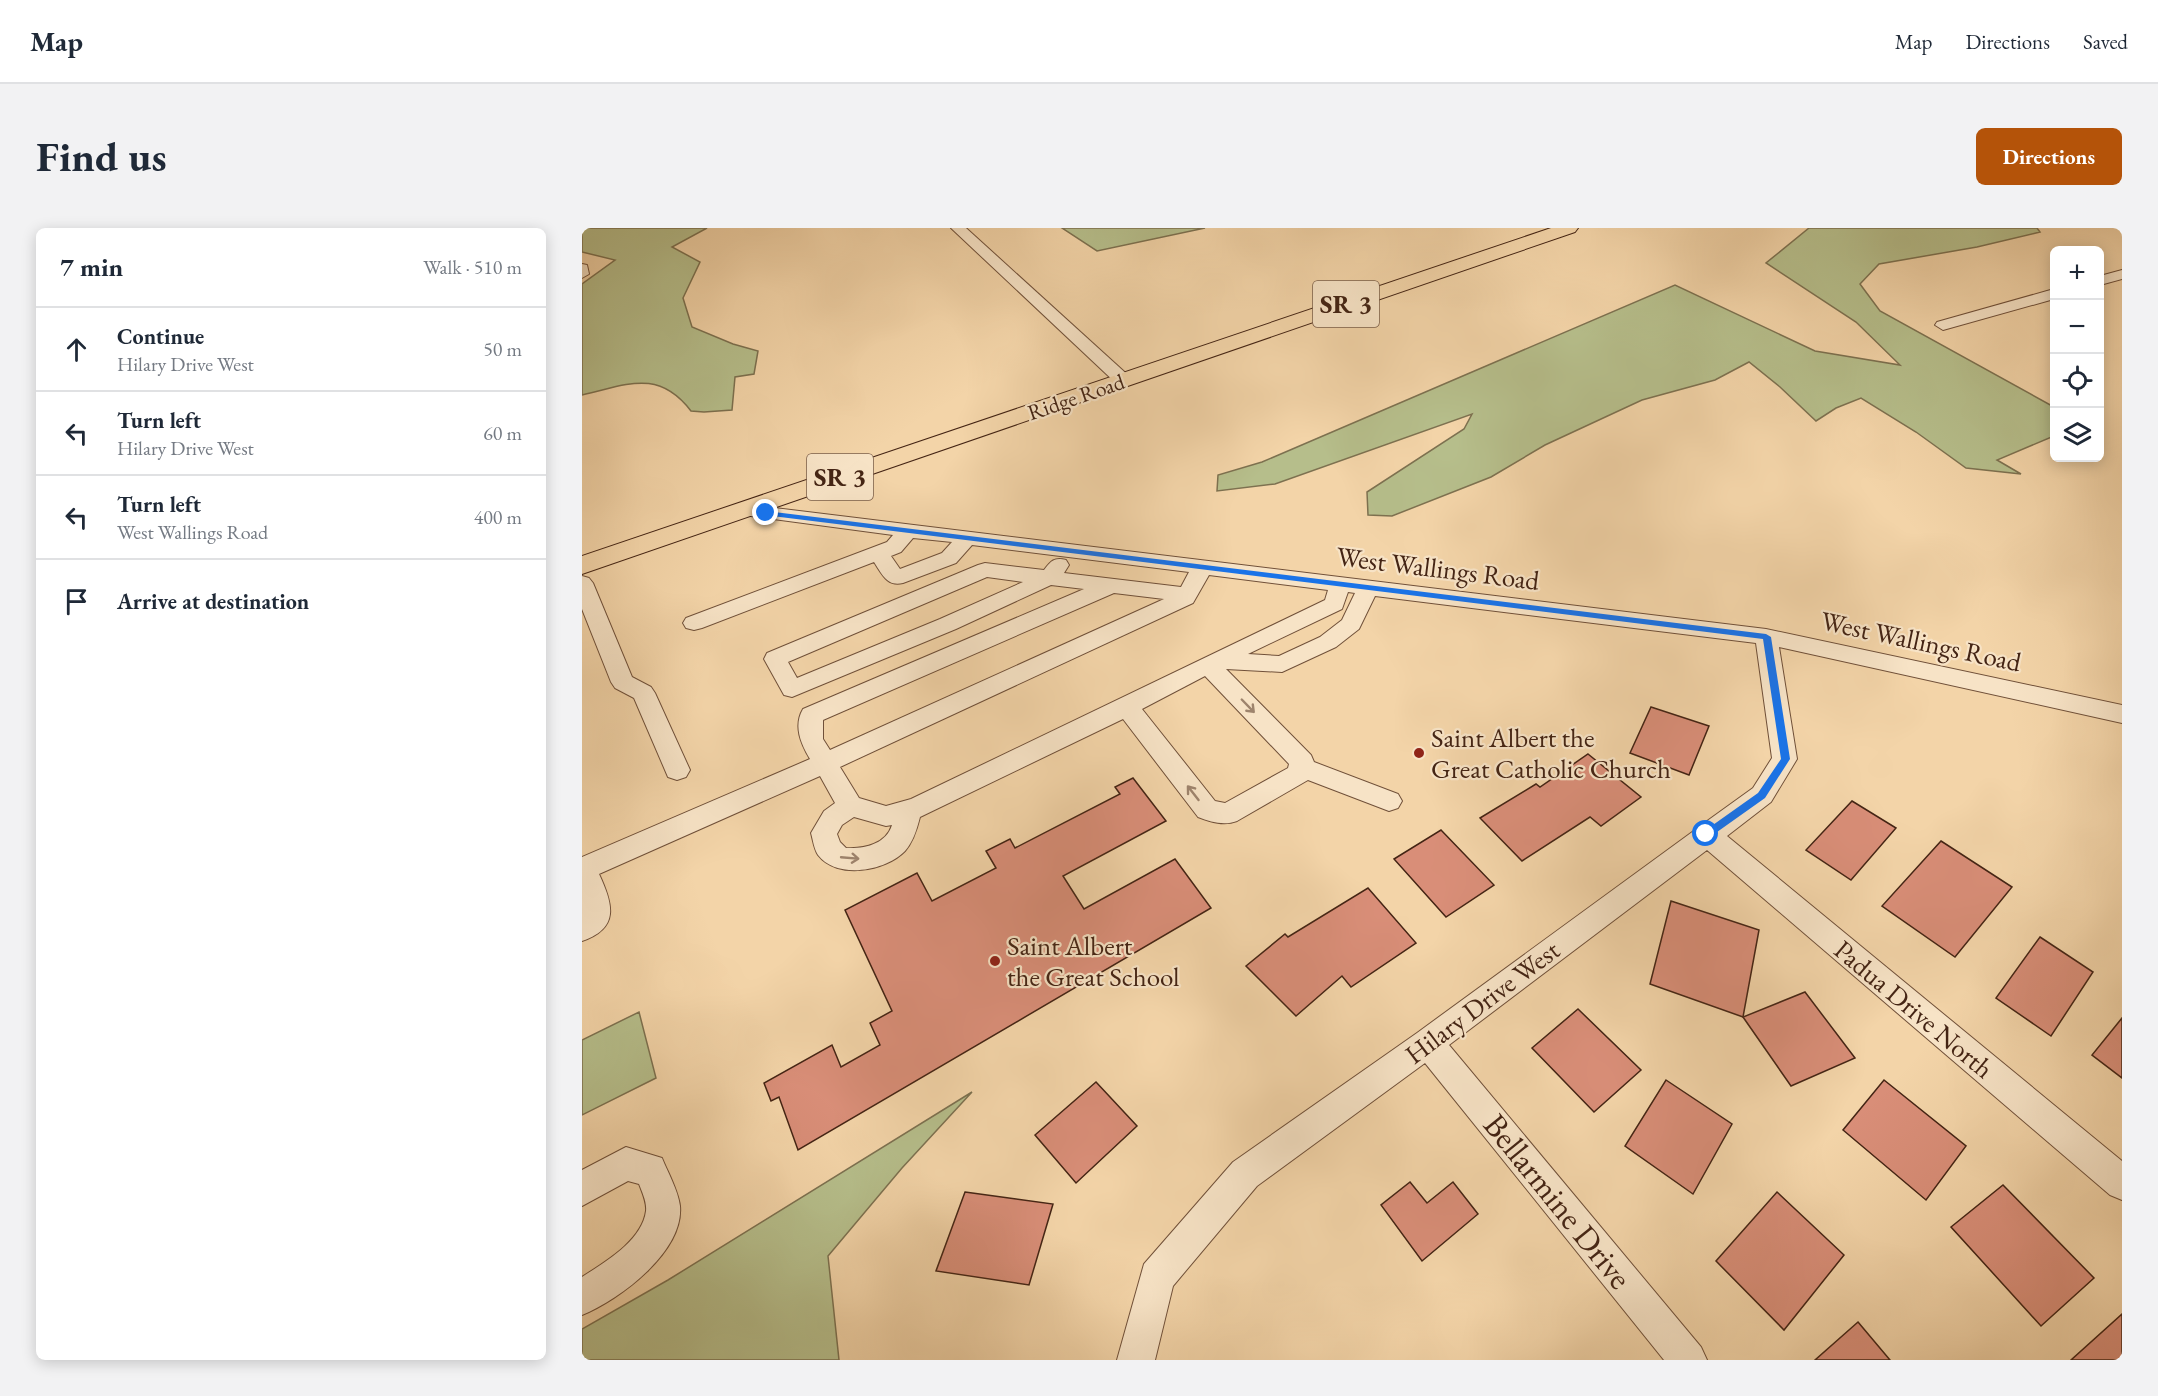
<!DOCTYPE html>
<html lang="en">
<head>
<meta charset="utf-8">
<style>
  :root { --surface:#fff; --page:#f2f2f3; --text:#1f2937; --muted:#747a83; --line:#e0e1e3; --accent:#b45309 }
  body { margin:0; font-family:"EB Garamond",serif; background:var(--page); color:var(--text) }
  .controls { position:absolute; right:18px; top:18px; display:grid; overflow:hidden; border-radius:9px; box-shadow:0 3px 15px #0003 }
  .controls button { width:54px; height:54px; display:grid; place-items:center; padding:0; border:0; border-bottom:2px solid var(--line); background:var(--surface); color:var(--text); font:30px sans-serif }
  .stop { position:absolute; width:18px; height:18px; margin:-14px; border:4px solid #1a73e8; border-radius:50%; background:#fff }
  .stop.end { background:#1a73e8; border-color:#fff; box-shadow:0 2px 6px #0008 }
  .list { margin:0; padding:0; list-style:none }
  h2 { display:flex; justify-content:space-between; align-items:center; height:78px; margin:0; padding:0 24px; font-size:26px }
  h2 small { font-size:20px; font-weight:400; color:var(--muted) }
  .list li { display:grid; grid-template-columns:39px 1fr auto; gap:18px; align-items:center; box-sizing:border-box; height:84px; padding:0 24px; border-top:2px solid var(--line) }
  .list b { display:block; font-size:22px; white-space:nowrap }
  .list p { margin:0; font-size:20px; white-space:nowrap; color:var(--muted) }
  .list em { font-size:20px; font-style:normal; color:var(--muted) }
  .icon { flex:none; width:33px; height:33px; fill:none; stroke:currentColor; stroke-width:2; stroke-linecap:round; stroke-linejoin:round }
  .map { position:relative; flex:none; width:1540px; height:1132px; overflow:hidden; border-radius:9px }
  header { display:flex; align-items:center; gap:36px; box-sizing:border-box; height:84px; padding:0 30px; background:var(--surface); border-bottom:2px solid var(--line) }
  header strong { font-size:28px }
  nav { display:flex; gap:33px; margin-inline-start:auto; font-size:21px }
  .intro { display:flex; align-items:center; justify-content:space-between; box-sizing:border-box; height:144px; padding:0 36px }
  h1 { margin:0; font-size:42px }
  .button { padding:15px 27px; border-radius:9px; background:var(--accent); color:#fff; font-size:21px; font-weight:700 }
  main { display:flex; gap:36px; padding:0 36px }
  aside { flex:1; background:var(--surface); border-radius:9px; box-shadow:0 3px 15px #0003 }
  .map>svg:first-child { display:block }
</style>
</head>
<body>
<header>
<strong>Map</strong>
<nav><a>Map</a><a>Directions</a><a>Saved</a></nav>
</header>
<div class="intro"><h1>Find us</h1><a class="button">Directions</a></div>
<main>
<aside>
<h2>7 min<small>Walk · 510 m</small></h2>
<ul class="list">
<li><svg class="icon" aria-label="ahead" viewBox="0 0 24 24"><path d="M12 20V5M6 11l6-6 6 6"/></svg><div><b>Continue</b><p>Hilary Drive West</p></div><em>50 m</em></li>
<li><svg class="icon" aria-label="left" viewBox="0 0 24 24"><path d="M17 20v-9H6M10 6l-5 5 5 5"/></svg><div><b>Turn left</b><p>Hilary Drive West</p></div><em>60 m</em></li>
<li><svg class="icon" aria-label="left" viewBox="0 0 24 24"><path d="M17 20v-9H6M10 6l-5 5 5 5"/></svg><div><b>Turn left</b><p>West Wallings Road</p></div><em>400 m</em></li>
<li><svg class="icon" aria-label="arrive" viewBox="0 0 24 24"><path d="M6 21V4h12l-3 4 3 4H6"/></svg><div><b>Arrive at destination</b></div></li>
</ul>
</aside>
<div class="map">
<svg width="1540" height="1132" viewBox="0 0 1540 1132">
  <rect width="100%" height="100%" fill="#f3d4a8"/>
  <filter id="stains"><feTurbulence type="fractalNoise" baseFrequency=".00333" numOctaves="4"/><feColorMatrix values="0 0 0 0 .2 0 0 0 0 .09 0 0 0 0 .02 0 0 0 .5 -.17"/></filter>
  <radialGradient id="worn" r=".72"><stop offset=".6" stop-color="#630" stop-opacity="0"/><stop offset="1" stop-color="#630" stop-opacity=".3"/></radialGradient>
  <g fill="#b6be8b" stroke="#7d7150" stroke-width="1.5">
    <path d="M 0,0 L 125,0 L 90,19 L 118,34 L 101,70 L 110,99 L 151,116 L 176,123 L 172,146 L 153,149 L 150,182 L 122,184 L 109,183 C 76,140 45,157 0,167 L 0,56 L 33,32 L 0,24 Z"/>
    <polygon points="480,0 623,0 515,23"/>
    <polygon points="1227,0 1455,0 1458,4 1395,19 1297,36 1278,56 1298,83 1472,179 1472,208 1415,232 1439,246 1384,240 1334,204 1279,170 1254,180 1234,193 1198,159 1167,134 1133,152 1060,172 963,217 909,249 810,288 786,287 785,264 882,201 890,186 693,256 635,263 636,247 680,234 1093,57 1233,123 1318,137 1274,94 1184,35"/>
    <polygon points="57,784 74,850 0,887 0,812"/>
    <polygon points="390,864 320,940 246,1028 257,1132 0,1132 0,1101 86,1052"/>
  </g>
  <g fill="#d98e78" stroke="#442414" stroke-width="1.5">
    <polygon points="1069,479 1127,498 1107,547 1048,525"/>
    <polygon points="1006,526 1059,569 1019,598 1008,589 940,633 898,590 954,556 958,559"/>
    <polygon points="551,550 584,593 481,648 502,681 593,631 629,680 216,922 197,869 189,873 182,855 250,817 259,839 298,817 288,795 310,783 263,682 335,645 350,673 414,640 404,623 428,611 433,620 538,566 533,559"/>
    <polygon points="1270,573 1314,600 1269,652 1224,622"/>
    <polygon points="859,602 912,657 864,689 812,631"/>
    <polygon points="1359,613 1430,659 1373,729 1300,678"/>
    <polygon points="786,660 834,715 769,759 760,748 714,788 664,738 703,706 706,709"/>
    <polygon points="1089,673 1177,702 1161,789 1068,756"/>
    <polygon points="1458,709 1511,744 1469,808 1414,770"/>
    <polygon points="1223,764 1273,830 1209,858 1161,789"/>
    <polygon points="996,781 1059,842 1012,884 950,820"/>
    <polygon points="1540,790 1540,850 1510,827"/>
    <polygon points="1084,852 1150,896 1111,966 1043,918"/>
    <polygon points="1302,852 1384,918 1344,972 1261,902"/>
    <polygon points="514,854 555,898 494,955 453,907"/>
    <polygon points="828,954 845,975 871,954 896,986 840,1033 799,977"/>
    <polygon points="1421,957 1512,1050 1459,1098 1369,999"/>
    <polygon points="383,964 471,976 447,1057 354,1043"/>
    <polygon points="1195,964 1262,1027 1202,1102 1134,1033"/>
    <polygon points="1540,1086 1540,1132 1489,1132"/>
    <polygon points="1276,1094 1308,1132 1233,1132"/>
  </g>
  <g fill="none" stroke-linecap="round" stroke-linejoin="round">
    <defs>
      <g id="minor">
        <polygon points="369,0 384,0 548,149 551,153 548,157 536,157"/>
        <polygon points="0,36 5,37 7,46 0,50"/>
        <polygon points="1540,42 1540,51 1518,57 1518,48"/>
        <polygon points="1472,61 1472,71 1361,102 1353,97 1355,94"/>
        <path d="M 160,276 L 1184,401 L 1540,477 L 1540,495 L 1197,419 L 1215,531 L 1189,574 L 1145,608 L 1540,933 L 1540,972 L 1528,967 L 1125,622 L 867,817 L 1119,1119 L 1125,1132 L 1082,1132 L 843,835 L 675,958 L 591,1058 L 573,1132 L 535,1132 L 562,1036 L 651,934 L 835,805 L 1113,602 L 1115,598 L 1121,596 L 1171,560 L 1190,530 L 1174,415 L 793,368 L 777,401 L 754,419 L 700,444 L 644,441 L 729,527 L 732,534 L 816,566 L 820,573 L 816,580 L 807,583 L 726,552 L 655,593 C 642,598 629,594 616,589 L 541,491 L 338,589 C 335,601 331,614 323,623 C 304,643 255,652 236,627 C 232,621 231,612 229,605 L 242,583 L 253,575 L 238,548 L 17,646 C 31,676 38,700 0,713 L 0,629 L 228,531 C 219,516 211,498 221,481 L 502,361 L 469,357 L 374,401 L 210,469 L 202,467 L 182,431 L 185,425 L 396,337 L 403,335 L 462,342 C 469,333 472,329 484,332 L 487,337 L 482,345 L 599,359 L 607,344 L 390,317 L 374,335 L 321,355 C 305,359 300,346 292,334 L 120,400 L 112,402 L 104,400 L 101,395 L 104,390 L 305,314 L 311,307 L 153,286 L 150,282 L 153,278 ZM 331,310 L 370,314 L 360,325 L 318,341 L 309,328 L 319,324 ZM 627,347 L 746,362 L 743,372 L 329,571 L 304,578 L 277,570 L 258,539 L 611,375 ZM 405,349 L 441,354 L 358,391 L 215,450 L 206,434 ZM 766,364 L 773,365 L 760,392 L 738,409 L 697,428 L 666,426 L 760,381 ZM 532,365 L 582,371 L 248,522 L 241,511 L 241,492 ZM 623,448 L 707,536 L 706,540 L 643,575 L 633,573 L 560,481 ZM 272,589 L 304,598 L 310,597 C 304,616 283,621 264,620 L 258,614 L 255,606 L 260,597 Z"/>
        <polygon points="0,348 7,350 11,355 50,449 69,459 73,465 108,542 104,549 95,552 86,549 52,470 33,460 29,454 0,381"/>
        <path d="M 44,919 L 80,930 C 86,945 96,962 98,978 C 102,1024 37,1072 0,1087 L 0,1049 C 23,1034 60,1013 64,983 C 65,974 60,964 57,956 L 46,953 L 0,978 L 0,942 Z"/>
      </g>
      <polygon id="major" points="969,0 996,0 993,4 0,346 0,328"/>
    </defs>
    <use href="#minor" stroke="#705039" stroke-width="2"/>
    <use href="#major" stroke="#442414" stroke-width="2"/>
    <use href="#minor" fill="#f7e3c6" fill-rule="evenodd"/>
    <use href="#major" fill="#f3d4a8" fill-rule="evenodd"/>
  </g>
  <defs><path id="oneway-shaft" d="M-6 0H5M1.5-3L5.5 0L1.5 3" fill="none" stroke-width="1.6" stroke-linecap="round" stroke-linejoin="round" transform="scale(1.5)"/></defs>
  <g stroke="#9e846d">
    <use href="#oneway-shaft" transform="translate(666 478) rotate(46)"/>
    <use href="#oneway-shaft" transform="translate(611 565) rotate(-128)"/>
    <use href="#oneway-shaft" transform="translate(268 630) rotate(5)"/>
  </g>
  <polygon fill="#1a73e8" points="184,283 1184,406 1189,409 1208,531 1183,570 1128,609 1121,609 1121,604 1176,565 1199,531 1181,411 182,287 181,285"/>
  <g fill="#8f2418" stroke="#f7e3c6" stroke-width="2">
    <circle cx="837" cy="525" r="6"/>
    <circle cx="413" cy="733" r="6"/>
  </g>
  <g text-anchor="middle" dominant-baseline="central" stroke-width="4.5" stroke-linejoin="round" paint-order="stroke">
    <g font-size="22" fill="#442414" stroke="#f7e3c6">
      <text transform="translate(494 169) rotate(-19)">Ridge Road</text>
    </g>
    <g fill="#f7e3c6" stroke="#7a5d49" stroke-width="1.5">
      <rect x="731" y="53" width="66" height="46" rx="4.5"/>
      <rect x="225" y="226" width="66" height="46" rx="4.5"/>
    </g>
    <g font-size="26" font-weight="bold" fill="#442414">
      <text x="764" y="76">SR 3</text>
      <text x="258" y="249">SR 3</text>
    </g>
    <g font-size="27" fill="#442414" stroke="#f7e3c6">
      <text transform="translate(856 340) rotate(7)">West Wallings Road</text>
      <text transform="translate(1339 413) rotate(12)">West Wallings Road</text>
      <text transform="translate(900 774) rotate(-37)">Hilary Drive West</text>
      <text transform="translate(1332 781) rotate(40)">Padua Drive North</text>
    </g>
    <g font-size="27" fill="#442414" stroke="#f7e3c6" text-anchor="start">
      <text x="849" y="509">Saint Albert the<tspan x="849" dy="31">Great Catholic Church</tspan></text>
      <text x="425" y="717">Saint Albert<tspan x="425" dy="31">the Great School</tspan></text>
    </g>
    <g font-size="33" fill="#442414" stroke="#f7e3c6">
      <text transform="translate(976 973) rotate(51)">Bellarmine Drive</text>
    </g>
  </g>
  <rect width="100%" height="100%" filter="url(#stains)"/>
  <rect width="100%" height="100%" fill="url(#worn)"/>
</svg>
<div class="controls">
<button>+</button>
<button>−</button>
<button><svg class="icon" aria-label="locate" viewBox="0 0 24 24"><circle cx="12" cy="12" r="6"/><path d="M12 2v4M12 18v4M2 12h4M18 12h4"/></svg></button>
<button><svg class="icon" aria-label="layers" viewBox="0 0 24 24"><path d="M12 4l9 5-9 5-9-5zM3 14l9 5 9-5"/></svg></button>
</div>
<div class="stop" style="left:1124px;top:606px"></div>
<div class="stop end" style="left:184px;top:285px"></div>
</div>
</main>
</body>
</html>
